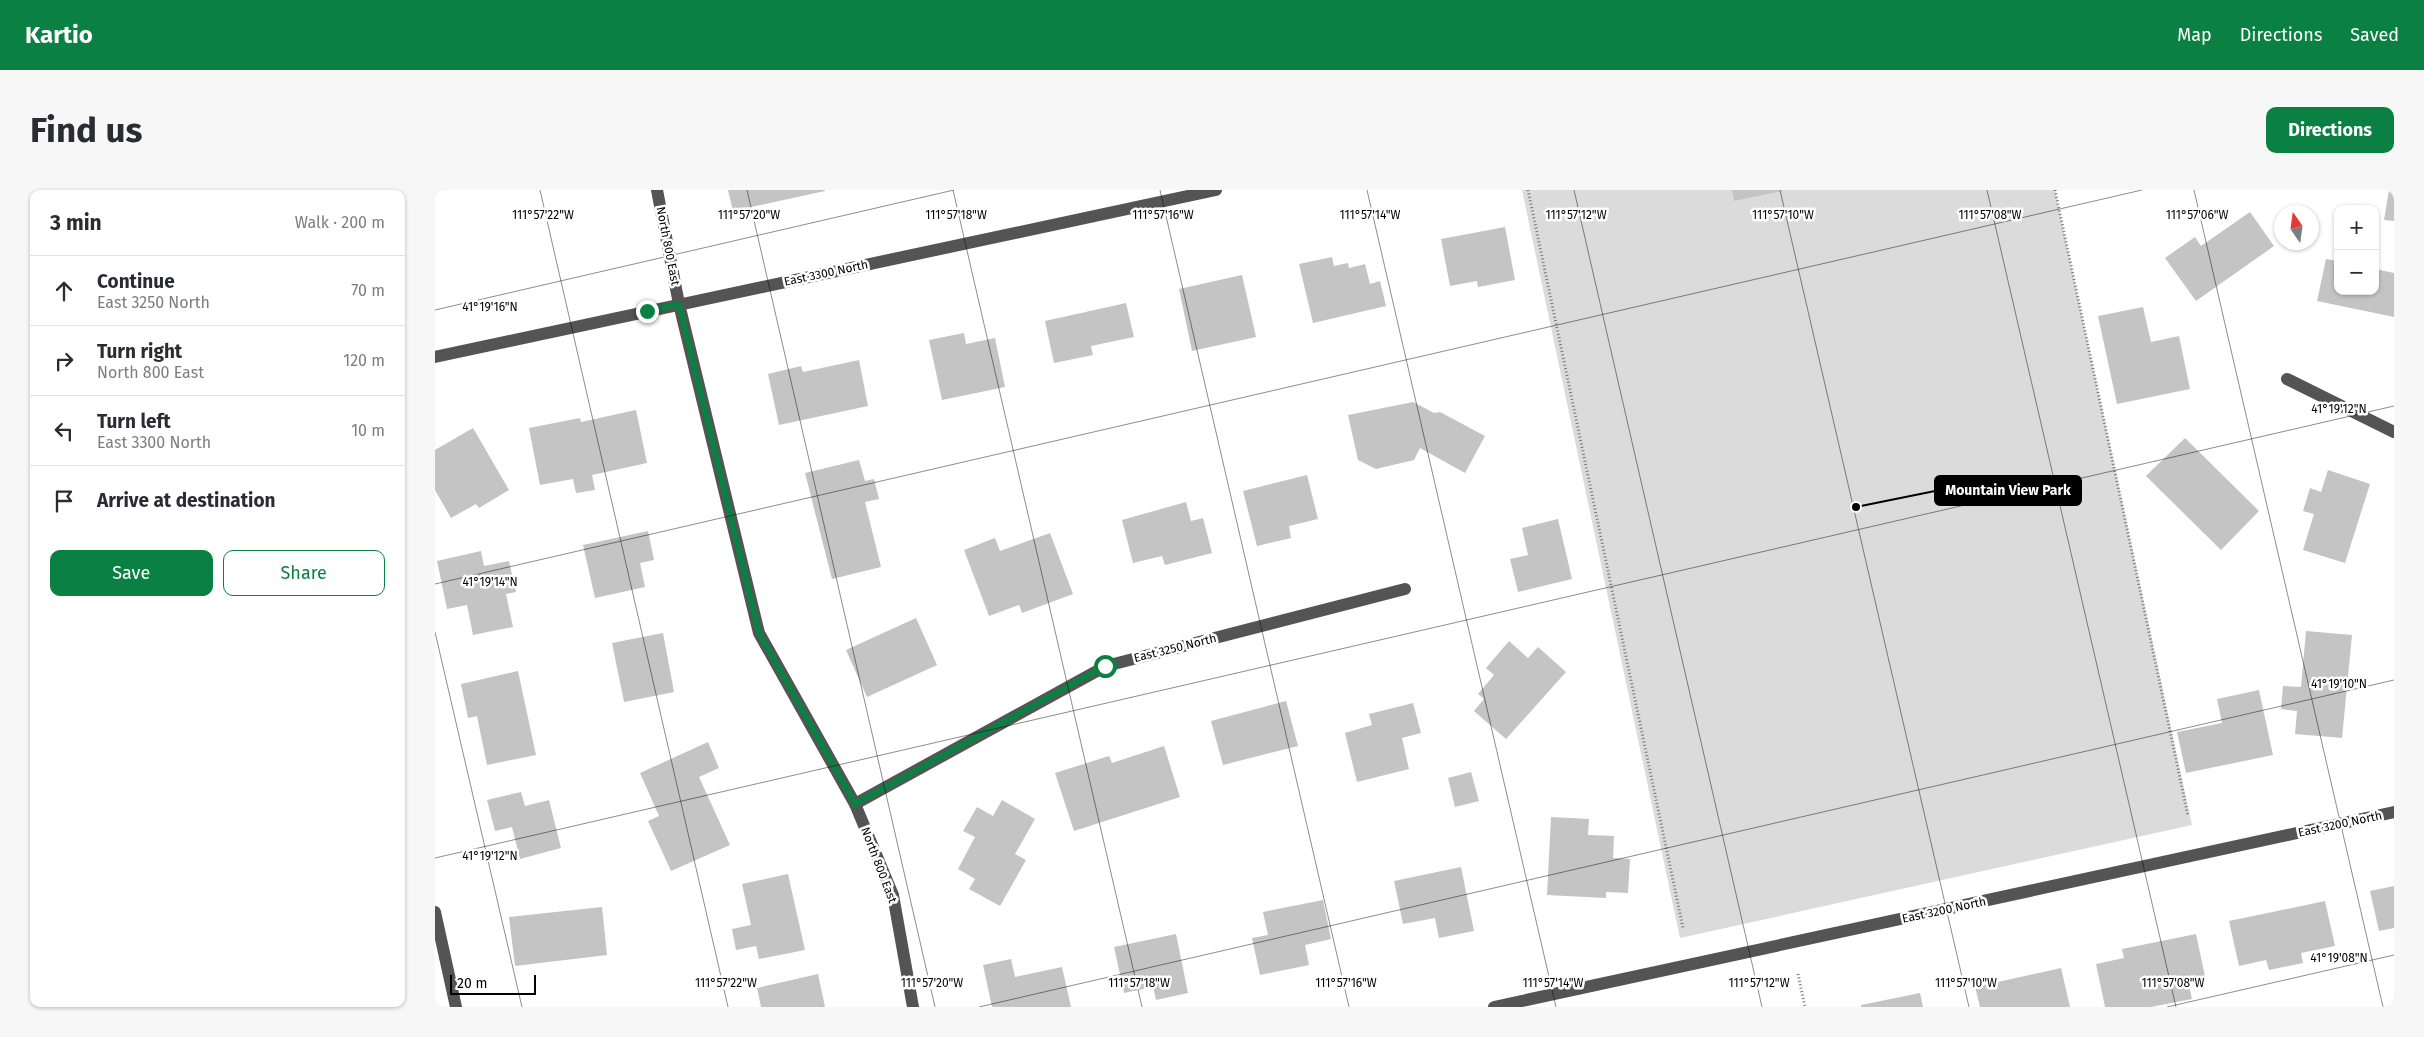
<!DOCTYPE html>
<html lang="en">
<head>
<meta charset="utf-8">
<style>
  :root { --surface:#fff; --page:#f7f7f7; --text:#2b2b33; --muted:#7c7c81; --line:#e1e1e2; --accent:#0b8043 }
  body { margin:0; font-family:"Fira Sans",sans-serif; background:var(--page); color:var(--text) }
  .controls { position:absolute; right:15px; top:15px; display:grid; overflow:hidden; border-radius:10px; box-shadow:0 1px 4px #0004 }
  .controls button { width:45px; height:45px; display:grid; place-items:center; padding:0; border:0; border-bottom:1px solid var(--line); background:var(--surface); color:var(--text); font:25px sans-serif }
  .compass { position:absolute; left:1839px; top:15px; width:45px; height:45px; border-radius:50%; background:var(--surface); box-shadow:0 1px 4px #0004; rotate:347deg }
  .scale { position:absolute; left:15px; bottom:12px; width:86px; box-sizing:border-box; padding-left:5px; border:2px solid #000; border-top:0; font-size:14px; line-height:18px; white-space:nowrap; color:#000; -webkit-text-stroke:4px #fff; paint-order:stroke }
  .stop { position:absolute; width:15px; height:15px; margin:-11px; border:4px solid #0b8043; border-radius:50%; background:#fff }
  .stop.end { background:#0b8043; border-color:#fff; box-shadow:0 1px 5px #0008 }
  .list { margin:0; padding:0; list-style:none }
  h2 { display:flex; justify-content:space-between; align-items:center; height:65px; margin:0; padding:0 20px; font-size:21px }
  h2 small { font-size:16px; font-weight:400; color:var(--muted) }
  .list li { display:grid; grid-template-columns:32px 1fr auto; gap:15px; align-items:center; box-sizing:border-box; height:70px; padding:0 20px; border-top:1px solid var(--line) }
  .list b { display:block; font-size:19px; white-space:nowrap }
  .list p { margin:0; font-size:16px; white-space:nowrap; color:var(--muted) }
  .list em { font-size:16px; font-style:normal; color:var(--muted) }
  .actions { display:flex; gap:10px; padding:15px 20px }
  .actions a { flex:1; padding:11px 0; border:1px solid var(--accent); border-radius:10px; text-align:center; font-size:18px; color:var(--accent) }
  .actions .main { background:var(--accent); color:#fff }
  .icon { flex:none; width:28px; height:28px; fill:none; stroke:currentColor; stroke-width:2; stroke-linecap:round; stroke-linejoin:round }
  .map { position:relative; flex:none; width:1959px; height:817px; overflow:hidden; border-radius:10px }
  header { display:flex; align-items:center; gap:30px; box-sizing:border-box; height:70px; padding:0 25px; background:var(--accent); color:#fff }
  header strong { font-size:24px }
  nav { display:flex; gap:28px; margin-inline-start:auto; font-size:18px }
  .intro { display:flex; align-items:center; justify-content:space-between; box-sizing:border-box; height:120px; padding:0 30px }
  h1 { margin:0; font-size:35px }
  .button { padding:12px 22px; border-radius:10px; background:var(--accent); color:#fff; font-size:18px; font-weight:700 }
  main { display:flex; gap:30px; padding:0 30px }
  aside { flex:1; background:var(--surface); border-radius:10px; box-shadow:0 1px 4px #0004 }
  .map>svg:first-child { display:block }
</style>
</head>
<body>
<header>
<strong>Kartio</strong>
<nav><a>Map</a><a>Directions</a><a>Saved</a></nav>
</header>
<div class="intro"><h1>Find us</h1><a class="button">Directions</a></div>
<main>
<aside>
<h2>3 min<small>Walk · 200 m</small></h2>
<ul class="list">
<li><svg class="icon" aria-label="ahead" viewBox="0 0 24 24"><path d="M12 20V5M6 11l6-6 6 6"/></svg><div><b>Continue</b><p>East 3250 North</p></div><em>70 m</em></li>
<li><svg class="icon" aria-label="right" viewBox="0 0 24 24"><path d="M7 20v-9h11M14 6l5 5-5 5"/></svg><div><b>Turn right</b><p>North 800 East</p></div><em>120 m</em></li>
<li><svg class="icon" aria-label="left" viewBox="0 0 24 24"><path d="M17 20v-9H6M10 6l-5 5 5 5"/></svg><div><b>Turn left</b><p>East 3300 North</p></div><em>10 m</em></li>
<li><svg class="icon" aria-label="arrive" viewBox="0 0 24 24"><path d="M6 21V4h12l-3 4 3 4H6"/></svg><div><b>Arrive at destination</b></div></li>
</ul>
<div class="actions"><a class="main">Save</a><a>Share</a></div>
</aside>
<div class="map">
<svg width="1959" height="817" viewBox="0 0 1959 817">
  <rect width="100%" height="100%" fill="#fff"/>
  <polygon fill="#dbdbdb" points="1087,0 1620,0 1757,635 1245,748"/>
  <g fill="#c4c4c4">
    <polygon points="293,0 390,0 390,1 298,21"/>
    <polygon points="1297,0 1347,0 1347,1 1299,11"/>
    <polygon points="1954,0 1959,0 1959,31 1949,30"/>
    <polygon points="1815,22 1839,56 1761,111 1730,68 1760,47 1766,56"/>
    <polygon points="1070,37 1080,90 1043,97 1042,91 1015,96 1006,49"/>
    <polygon points="897,67 899,76 913,73 914,78 930,74 935,94 945,91 951,116 878,133 864,74"/>
    <polygon points="1891,69 1903,71 1903,101 1940,101 1940,79 1959,83 1959,127 1882,111"/>
    <polygon points="807,85 821,147 757,161 744,99"/>
    <polygon points="691,113 699,147 656,156 658,165 619,173 610,131"/>
    <polygon points="1708,117 1716,152 1744,146 1755,199 1682,214 1663,126"/>
    <polygon points="529,143 531,154 560,148 570,197 507,210 494,150"/>
    <polygon points="424,170 433,216 344,235 333,184 366,176 368,182"/>
    <polygon points="978,212 999,223 1005,222 1050,246 1030,283 985,258 979,270 941,279 923,270 913,225"/>
    <polygon points="201,220 212,273 157,285 160,300 141,303 138,289 105,295 94,238 145,228 146,232"/>
    <polygon points="38,238 74,300 44,318 41,314 16,328 0,300 0,260"/>
    <polygon points="1750,248 1824,321 1786,360 1711,286"/>
    <polygon points="424,270 430,291 439,289 444,309 430,312 446,377 397,389 370,283"/>
    <polygon points="1893,280 1935,294 1910,373 1868,360 1879,324 1868,321 1875,298 1886,302"/>
    <polygon points="872,285 883,329 854,336 856,348 822,356 808,301"/>
    <polygon points="751,312 756,331 768,328 777,363 730,375 727,366 698,373 687,330"/>
    <polygon points="1123,329 1137,389 1083,402 1075,369 1093,365 1087,338"/>
    <polygon points="213,341 219,370 205,373 210,397 160,408 148,355"/>
    <polygon points="615,343 638,404 587,423 584,415 554,426 529,360 560,348 565,361"/>
    <polygon points="46,361 49,376 74,371 81,402 71,404 78,437 38,445 32,415 12,419 2,371"/>
    <polygon points="481,428 502,475 432,507 411,460"/>
    <polygon points="1871,441 1917,445 1907,548 1860,544 1862,521 1846,519 1848,496 1866,497"/>
    <polygon points="228,443 239,502 189,512 177,453"/>
    <polygon points="1074,451 1093,468 1103,457 1131,482 1071,549 1039,521 1049,509 1043,504 1059,485 1051,478"/>
    <polygon points="83,481 101,565 52,575 42,526 33,528 26,494"/>
    <polygon points="1824,500 1838,565 1751,583 1742,542 1787,533 1782,509"/>
    <polygon points="851,511 863,556 788,575 776,531"/>
    <polygon points="978,513 986,543 967,548 974,579 922,592 910,543 937,535 934,524"/>
    <polygon points="273,552 284,578 264,587 295,655 236,681 213,631 224,626 205,583"/>
    <polygon points="729,556 745,607 639,641 620,583 674,566 677,573"/>
    <polygon points="1036,582 1044,611 1020,617 1013,588"/>
    <polygon points="86,602 90,616 114,610 126,658 85,669 77,637 60,641 52,610"/>
    <polygon points="567,610 600,629 580,664 591,670 565,716 534,699 540,689 523,679 540,647 528,641 542,617 558,626"/>
    <polygon points="1116,627 1154,629 1153,645 1179,646 1178,668 1195,669 1193,703 1171,702 1171,708 1112,705"/>
    <polygon points="1026,677 1039,741 1004,748 1000,728 968,734 959,691"/>
    <polygon points="353,684 370,760 324,769 321,756 301,760 297,739 316,735 307,694"/>
    <polygon points="1959,696 1959,738 1944,741 1935,701"/>
    <polygon points="888,710 896,749 870,755 874,775 825,785 817,748 833,745 828,722"/>
    <polygon points="1890,711 1900,756 1866,763 1868,773 1834,780 1831,770 1804,776 1794,731"/>
    <polygon points="167,717 172,765 80,776 74,727"/>
    <polygon points="741,744 753,803 721,810 718,797 689,803 679,757"/>
    <polygon points="1761,744 1771,791 1754,795 1757,809 1716,817 1670,817 1661,774 1689,768 1687,759"/>
    <polygon points="576,769 580,787 627,777 636,817 557,817 548,775"/>
    <polygon points="1626,778 1635,817 1545,817 1540,797"/>
    <polygon points="383,784 390,817 326,817 322,798"/>
    <polygon points="1485,803 1488,817 1426,817 1426,815"/>
  </g>
  <g fill="none" stroke-linecap="round" stroke-linejoin="round">
    <g stroke="#767676" stroke-width="3" stroke-dasharray="1 2.5" stroke-linecap="butt">
      <polyline points="1093,0 1248,738"/>
      <polyline points="1620,0 1753,626"/>
      <polyline points="1363,784 1370,817"/>
    </g>
    <g stroke="#545454" stroke-width="12">
      <polyline points="222,0 244,114 324,443 420,614 458,705 478,817"/>
      <polyline points="0,167 781,0"/>
      <polyline points="1852,189 1959,242"/>
      <polyline points="420,614 671,476 970,399"/>
      <polyline points="0,722 21,817"/>
      <polyline points="1059,817 1959,622"/>
    </g>
  </g>
  <g fill="none" stroke-linecap="round" stroke-linejoin="round">
    <polyline stroke="#0b8043" stroke-width="6" points="212,121 244,114 324,443 420,614 670,476"/>
  </g>
  <path fill="none" stroke="#000" stroke-width="1" stroke-opacity="0.45" d="M 105,0 L 293,817M 312,0 L 500,817M 518,0 L 707,817M 725,0 L 914,817M 932,0 L 1121,817M 1139,0 L 1327,817M 1345,0 L 1534,817M 1552,0 L 1741,817M 1759,0 L 1948,817M 0,120 L 519,0M 0,394 L 1707,0M 0,442 L 87,817M 0,668 L 1959,216M 544,817 L 1959,490M 1732,817 L 1959,765"/>
  <g text-anchor="middle" dominant-baseline="central" stroke-width="5" stroke-linejoin="round" paint-order="stroke">
    <g font-size="12" fill="#000" stroke="#fff">
      <text transform="translate(233 56) rotate(79)">North 800 East</text>
      <text transform="translate(391 83) rotate(-12)">East 3300 North</text>
      <text transform="translate(740 458) rotate(-14)">East 3250 North</text>
      <text transform="translate(1905 634) rotate(-12)">East 3200 North</text>
      <text transform="translate(444 675) rotate(69)">North 800 East</text>
      <text transform="translate(1509 720) rotate(-12)">East 3200 North</text>
    </g>
  </g>
  <g font-size="12" text-anchor="middle" fill="#000" stroke="#fff" stroke-width="5" stroke-linejoin="round" paint-order="stroke">
    <text x="108" y="29">111°57'22"W</text>
    <text x="314" y="29">111°57'20"W</text>
    <text x="521" y="29">111°57'18"W</text>
    <text x="728" y="29">111°57'16"W</text>
    <text x="935" y="29">111°57'14"W</text>
    <text x="1141" y="29">111°57'12"W</text>
    <text x="1348" y="29">111°57'10"W</text>
    <text x="1555" y="29">111°57'08"W</text>
    <text x="1762" y="29">111°57'06"W</text>
    <text x="55" y="121">41°19'16"N</text>
    <text x="1904" y="223">41°19'12"N</text>
    <text x="55" y="396">41°19'14"N</text>
    <text x="1904" y="498">41°19'10"N</text>
    <text x="55" y="670">41°19'12"N</text>
    <text x="1904" y="772">41°19'08"N</text>
    <text x="291" y="797">111°57'22"W</text>
    <text x="497" y="797">111°57'20"W</text>
    <text x="704" y="797">111°57'18"W</text>
    <text x="911" y="797">111°57'16"W</text>
    <text x="1118" y="797">111°57'14"W</text>
    <text x="1324" y="797">111°57'12"W</text>
    <text x="1531" y="797">111°57'10"W</text>
    <text x="1738" y="797">111°57'08"W</text>
  </g>
  <path fill="none" stroke="#000" stroke-width="2" d="M1421 317L1500 301"/>
  <circle fill="#000" stroke="#fff" stroke-width="2" cx="1421" cy="317" r="5"/>
  <rect fill="#000" stroke="#000" stroke-width="2" x="1500" y="286" width="146" height="29" rx="5"/>
  <g font-size="14" text-anchor="middle" font-weight="bold" fill="#fff">
    <text x="1573" y="305">Mountain View Park</text>
  </g>
</svg>
<div class="controls">
<button>+</button>
<button>−</button>
</div>
<svg class="compass" viewBox="-18 -18 36 36"><path d="M0-13l5 13h-10z" fill="#e53935"/><path d="M0 13l5-13h-10z" fill="#7c7c81"/></svg>
<div class="scale">20 m</div>
<div class="stop" style="left:670px;top:476px"></div>
<div class="stop end" style="left:212px;top:121px"></div>
</div>
</main>
</body>
</html>
